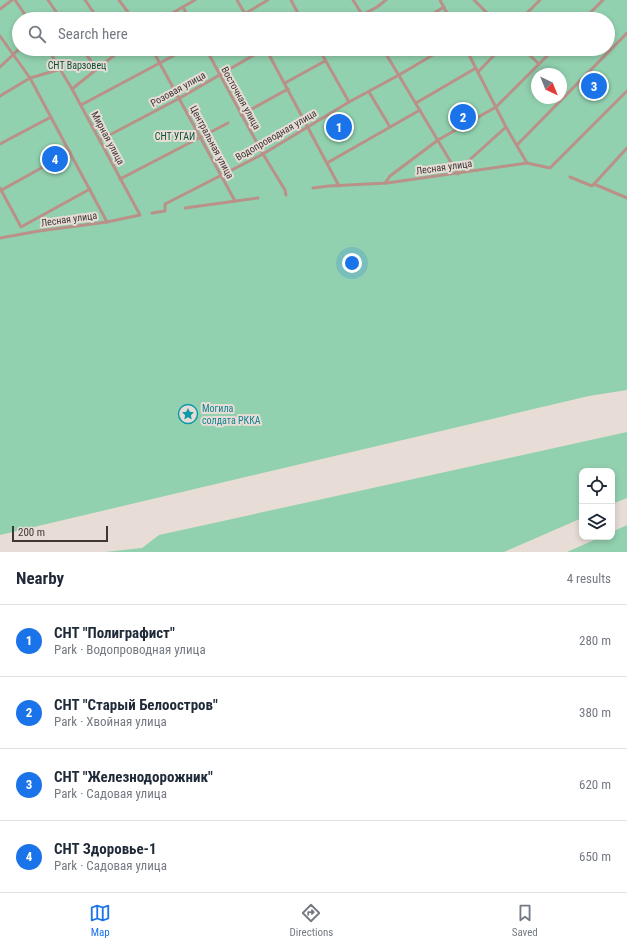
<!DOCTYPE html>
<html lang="en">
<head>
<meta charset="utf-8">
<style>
  :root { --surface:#fff; --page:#f2f2f3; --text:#1f2937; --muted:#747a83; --line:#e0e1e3; --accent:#1a73e8 }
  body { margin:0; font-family:"Roboto Condensed",sans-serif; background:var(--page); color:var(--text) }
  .controls { position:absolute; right:12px; bottom:12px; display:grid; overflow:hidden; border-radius:8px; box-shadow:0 2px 6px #0003 }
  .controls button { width:36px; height:36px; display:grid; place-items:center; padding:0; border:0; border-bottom:1px solid var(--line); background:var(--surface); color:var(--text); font:20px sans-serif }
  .compass { position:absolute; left:531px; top:68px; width:36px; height:36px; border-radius:50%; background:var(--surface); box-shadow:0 2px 6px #0003; rotate:137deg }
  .scale { position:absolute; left:12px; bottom:10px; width:96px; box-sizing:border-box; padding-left:4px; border:2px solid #3d3836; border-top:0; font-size:11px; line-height:14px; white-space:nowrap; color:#3d3836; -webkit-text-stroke:3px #e8dcd6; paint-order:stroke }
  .you { position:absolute; left:352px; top:263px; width:14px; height:14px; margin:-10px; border:3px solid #fff; border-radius:50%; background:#1a73e8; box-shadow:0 0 0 6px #1a73e833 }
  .badge { display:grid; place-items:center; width:26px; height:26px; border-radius:50%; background:var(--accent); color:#fff; font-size:13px; font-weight:700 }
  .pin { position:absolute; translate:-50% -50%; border:2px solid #fff; box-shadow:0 1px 4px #0006 }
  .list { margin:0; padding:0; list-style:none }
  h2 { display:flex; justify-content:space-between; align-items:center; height:52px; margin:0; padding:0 16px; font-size:17px }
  h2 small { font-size:13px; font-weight:400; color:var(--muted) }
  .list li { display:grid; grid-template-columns:26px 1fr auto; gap:12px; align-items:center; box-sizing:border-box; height:72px; padding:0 16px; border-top:1px solid var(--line) }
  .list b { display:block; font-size:15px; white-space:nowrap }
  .list p { margin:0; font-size:13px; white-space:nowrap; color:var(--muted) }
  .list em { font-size:13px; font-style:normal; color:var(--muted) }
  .icon { flex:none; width:22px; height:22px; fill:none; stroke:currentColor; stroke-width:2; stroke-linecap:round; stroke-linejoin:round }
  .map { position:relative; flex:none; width:627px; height:552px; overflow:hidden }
  .search { position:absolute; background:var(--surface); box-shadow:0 2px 6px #0003; left:12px; right:12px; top:12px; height:44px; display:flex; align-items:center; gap:10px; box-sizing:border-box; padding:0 14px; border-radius:22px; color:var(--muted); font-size:15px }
  .sheet { height:340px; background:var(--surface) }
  nav { display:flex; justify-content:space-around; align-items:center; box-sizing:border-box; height:56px; border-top:1px solid var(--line); background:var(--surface); font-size:11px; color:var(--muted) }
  nav a { display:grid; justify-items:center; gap:2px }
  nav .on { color:var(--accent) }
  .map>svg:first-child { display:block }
</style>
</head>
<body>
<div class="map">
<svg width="627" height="552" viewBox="0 0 627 552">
  <rect width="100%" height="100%" fill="#e8dcd6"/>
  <g fill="#92d1af" fill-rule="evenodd">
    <path d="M 0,0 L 627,0 L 627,390 L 589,396 L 0,535 ZM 19,19 L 608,19 L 608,49 L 19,49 ZM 537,74 L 561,74 L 561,98 L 537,98 Z"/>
    <polygon points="627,432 627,498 612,504 612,471 582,471 582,518 504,552 105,552 142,548 159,535"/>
    <polygon points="627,525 627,552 567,552 601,537 612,537 612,532"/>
  </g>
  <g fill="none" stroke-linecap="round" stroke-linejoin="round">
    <g stroke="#b99189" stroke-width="3">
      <polyline points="15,0 28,19"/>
      <polyline points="48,0 61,19"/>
      <polyline points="85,0 98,19"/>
      <polyline points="119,0 133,19"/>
      <polyline points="237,0 248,19"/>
      <polyline points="291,0 301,19"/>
      <polyline points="353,0 365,19"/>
      <polyline points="440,0 450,19"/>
      <polyline points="474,0 493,19"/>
      <polyline points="183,7 189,19"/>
      <polyline points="0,9 12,0"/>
      <polyline points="362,15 377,7 386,0"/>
      <polyline points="162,19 195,0"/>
      <polyline points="236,19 268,0"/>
      <polyline points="424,19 444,7"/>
      <polyline points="478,19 485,12"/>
      <polyline points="521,19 540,0"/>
      <polyline points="584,19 603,0"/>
      <polyline points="0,36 30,78 107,222"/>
      <polyline points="82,49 97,69"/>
      <polyline points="152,49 235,201"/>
      <polyline points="206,49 263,154 285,190 286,195"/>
      <polyline points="266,49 339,186"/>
      <polyline points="319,49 349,102"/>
      <polyline points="383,49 458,174"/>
      <polyline points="466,49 506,127 527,163"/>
      <polyline points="523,49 539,64"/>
      <polyline points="0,67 19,49"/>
      <polyline points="478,72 500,49"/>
      <polyline points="285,83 325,61"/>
      <polyline points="72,89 122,49"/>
      <polyline points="369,92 390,127"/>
      <polyline points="0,96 30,78 61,69"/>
      <polyline points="416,103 476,68"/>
      <polyline points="81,105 186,49"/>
      <polyline points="241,115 288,89"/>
      <polyline points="100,140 180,98 264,49"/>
      <polyline points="0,144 51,117"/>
      <polyline points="517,145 627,33"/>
      <polyline points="327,163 420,110"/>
      <polyline points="465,164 506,127"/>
      <polyline points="570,177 592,186 594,184 627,198"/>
      <polyline points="120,179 228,123"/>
      <polyline points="385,183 390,176 438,140 496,107 554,49"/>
      <polyline points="594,184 627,148"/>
      <polyline points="0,188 21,227 90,189"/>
      <polyline points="313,188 329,186 387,183 527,163 550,168 627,91"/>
      <polyline points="0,191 70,152"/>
      <polyline points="185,208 258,198"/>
      <polyline points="152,213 165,211 165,204 263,154 349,102 399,75 443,49"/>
      <polyline points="0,238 39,231 107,222 140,215 72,89 48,49"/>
    </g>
  </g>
  <defs>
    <symbol id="sight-ring" viewBox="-11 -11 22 22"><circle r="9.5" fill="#e8dcd6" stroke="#0f9aa8" stroke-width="1.5"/><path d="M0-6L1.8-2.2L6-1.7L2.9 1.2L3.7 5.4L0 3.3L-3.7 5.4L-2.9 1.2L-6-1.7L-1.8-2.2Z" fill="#0f9aa8"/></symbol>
  </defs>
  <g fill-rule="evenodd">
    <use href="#sight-ring" x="177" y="403" width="22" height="22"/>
  </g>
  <g text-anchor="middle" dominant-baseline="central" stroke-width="4" stroke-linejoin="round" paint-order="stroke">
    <g font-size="10" fill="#0b5336" stroke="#e8dcd6">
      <text x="77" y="65">СНТ Варзовец</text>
      <text x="175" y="136">СНТ УГАИ</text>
    </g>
    <g font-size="10" fill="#3d3836" stroke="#e8dcd6">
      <text transform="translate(178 89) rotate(-29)">Розовая улица</text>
      <text transform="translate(241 98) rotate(61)">Восточная улица</text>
      <text transform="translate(276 135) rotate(-30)">Водопроводная улица</text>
      <text transform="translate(108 138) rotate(62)">Мирная улица</text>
      <text transform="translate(212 142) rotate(62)">Центральная улица</text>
      <text transform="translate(444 167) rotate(-8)">Лесная улица</text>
      <text transform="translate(69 219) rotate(-8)">Лесная улица</text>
    </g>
    <g font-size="10" fill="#0d838f" stroke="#e8dcd6" text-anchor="start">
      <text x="202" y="408">Могила<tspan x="202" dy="12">солдата РККА</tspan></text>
    </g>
  </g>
</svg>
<div class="controls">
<button><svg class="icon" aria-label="locate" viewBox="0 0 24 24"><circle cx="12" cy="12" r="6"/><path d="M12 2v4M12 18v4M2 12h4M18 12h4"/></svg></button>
<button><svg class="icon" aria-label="layers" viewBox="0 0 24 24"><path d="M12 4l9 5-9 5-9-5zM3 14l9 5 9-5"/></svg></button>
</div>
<svg class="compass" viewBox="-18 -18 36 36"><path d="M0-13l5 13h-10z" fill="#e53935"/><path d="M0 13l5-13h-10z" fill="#747a83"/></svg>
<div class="scale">200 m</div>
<div class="you"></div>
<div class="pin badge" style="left:339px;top:127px">1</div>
<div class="pin badge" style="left:463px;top:117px">2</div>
<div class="pin badge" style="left:594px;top:86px">3</div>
<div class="pin badge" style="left:55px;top:159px">4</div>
<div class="search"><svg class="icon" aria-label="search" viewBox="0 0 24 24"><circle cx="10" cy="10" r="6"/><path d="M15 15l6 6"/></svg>Search here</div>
</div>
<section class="sheet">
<h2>Nearby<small>4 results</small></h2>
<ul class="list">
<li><span class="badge">1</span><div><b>СНТ &quot;Полиграфист&quot;</b><p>Park · Водопроводная улица</p></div><em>280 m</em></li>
<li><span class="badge">2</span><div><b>СНТ &quot;Старый Белоостров&quot;</b><p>Park · Хвойная улица</p></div><em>380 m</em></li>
<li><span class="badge">3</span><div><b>СНТ &quot;Железнодорожник&quot;</b><p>Park · Садовая улица</p></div><em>620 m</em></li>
<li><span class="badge">4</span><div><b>СНТ Здоровье-1</b><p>Park · Садовая улица</p></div><em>650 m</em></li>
</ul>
</section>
<nav>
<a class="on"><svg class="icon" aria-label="map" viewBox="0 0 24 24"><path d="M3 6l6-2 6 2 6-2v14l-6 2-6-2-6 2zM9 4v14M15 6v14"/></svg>Map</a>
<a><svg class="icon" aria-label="directions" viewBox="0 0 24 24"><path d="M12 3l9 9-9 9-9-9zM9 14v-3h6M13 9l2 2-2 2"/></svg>Directions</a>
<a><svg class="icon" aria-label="saved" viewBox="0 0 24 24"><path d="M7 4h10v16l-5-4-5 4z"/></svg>Saved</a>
</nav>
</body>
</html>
